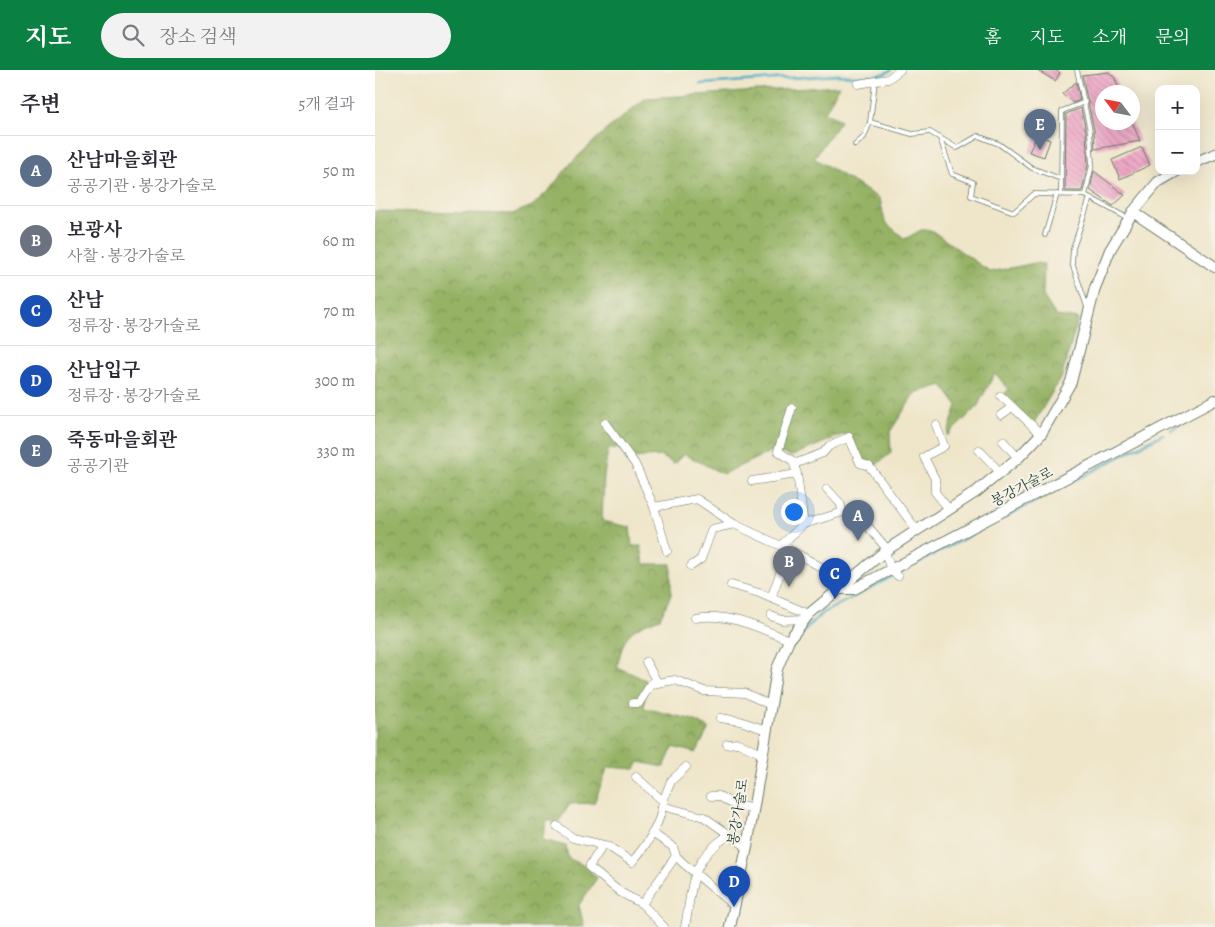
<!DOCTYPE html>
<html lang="ko">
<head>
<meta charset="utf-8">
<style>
  :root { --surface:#fff; --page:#f2f2f3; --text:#2b2b33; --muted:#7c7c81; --line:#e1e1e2; --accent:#0b8043 }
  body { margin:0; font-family:Alegreya,"Noto Serif KR",serif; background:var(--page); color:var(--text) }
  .controls { position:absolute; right:15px; top:15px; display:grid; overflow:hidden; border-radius:10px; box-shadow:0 5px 20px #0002 }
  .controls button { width:45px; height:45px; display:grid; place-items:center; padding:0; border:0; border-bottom:1px solid var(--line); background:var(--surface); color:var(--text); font:25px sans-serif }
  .compass { position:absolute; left:720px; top:15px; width:45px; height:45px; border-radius:50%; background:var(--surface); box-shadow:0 5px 20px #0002; rotate:302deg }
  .you { position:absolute; left:418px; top:441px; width:18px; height:18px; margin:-12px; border:4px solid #fff; border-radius:50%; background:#1a73e8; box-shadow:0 0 0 8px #1a73e833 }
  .badge { display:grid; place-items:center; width:32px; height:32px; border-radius:50%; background:var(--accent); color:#fff; font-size:16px; font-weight:700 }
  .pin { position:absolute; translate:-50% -41px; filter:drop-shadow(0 1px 2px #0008) }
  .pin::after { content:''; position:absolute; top:26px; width:18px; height:15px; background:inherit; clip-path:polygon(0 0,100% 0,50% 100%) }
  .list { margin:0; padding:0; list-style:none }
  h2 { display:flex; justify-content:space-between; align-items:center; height:65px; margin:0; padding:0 20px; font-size:21px }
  h2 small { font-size:16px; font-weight:400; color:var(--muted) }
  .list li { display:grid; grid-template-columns:32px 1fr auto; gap:15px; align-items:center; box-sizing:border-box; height:70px; padding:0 20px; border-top:1px solid var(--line) }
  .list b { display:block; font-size:19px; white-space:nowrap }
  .list p { margin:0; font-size:16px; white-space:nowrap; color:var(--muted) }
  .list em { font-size:16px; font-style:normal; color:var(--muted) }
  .icon { flex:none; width:28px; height:28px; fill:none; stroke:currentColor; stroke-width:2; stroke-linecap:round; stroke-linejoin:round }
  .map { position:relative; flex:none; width:840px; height:857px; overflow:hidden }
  header { display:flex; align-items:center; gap:30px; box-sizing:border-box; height:70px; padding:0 25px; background:var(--accent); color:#fff }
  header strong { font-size:24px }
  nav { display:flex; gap:28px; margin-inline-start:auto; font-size:18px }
  .search { width:350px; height:45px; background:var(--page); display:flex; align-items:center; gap:12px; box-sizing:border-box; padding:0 18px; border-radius:28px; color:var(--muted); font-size:19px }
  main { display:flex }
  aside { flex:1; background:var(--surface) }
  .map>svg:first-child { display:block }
</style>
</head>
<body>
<header>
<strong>지도</strong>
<div class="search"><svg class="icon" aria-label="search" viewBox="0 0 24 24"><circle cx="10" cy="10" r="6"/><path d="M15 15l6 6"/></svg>장소 검색</div>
<nav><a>홈</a><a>지도</a><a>소개</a><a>문의</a></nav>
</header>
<main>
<aside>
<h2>주변<small>5개 결과</small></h2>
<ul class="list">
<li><span class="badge" style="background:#5c6f8a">A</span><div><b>산남마을회관</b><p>공공기관 · 봉강가술로</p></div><em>50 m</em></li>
<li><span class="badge" style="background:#6b7280">B</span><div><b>보광사</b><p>사찰 · 봉강가술로</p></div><em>60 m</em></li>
<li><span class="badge" style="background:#1a4fb4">C</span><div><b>산남</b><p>정류장 · 봉강가술로</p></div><em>70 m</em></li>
<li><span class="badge" style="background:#1a4fb4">D</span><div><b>산남입구</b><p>정류장 · 봉강가술로</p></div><em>300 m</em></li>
<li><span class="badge" style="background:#5c6f8a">E</span><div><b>죽동마을회관</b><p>공공기관</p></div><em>330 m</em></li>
</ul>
</aside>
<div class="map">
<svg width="840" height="857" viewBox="0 0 840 857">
  <defs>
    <pattern id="forest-crowns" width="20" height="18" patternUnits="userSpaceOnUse" patternTransform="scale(1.25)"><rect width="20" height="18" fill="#95b265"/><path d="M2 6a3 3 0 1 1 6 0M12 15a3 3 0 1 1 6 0" fill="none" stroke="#799254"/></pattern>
    <pattern id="building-back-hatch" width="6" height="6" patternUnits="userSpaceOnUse" patternTransform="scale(1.25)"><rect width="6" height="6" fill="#ee9fc3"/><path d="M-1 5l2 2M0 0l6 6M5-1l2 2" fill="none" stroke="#c0839f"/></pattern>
  </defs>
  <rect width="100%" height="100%" fill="#f7f3e8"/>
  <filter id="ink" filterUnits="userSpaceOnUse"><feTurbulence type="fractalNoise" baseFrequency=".02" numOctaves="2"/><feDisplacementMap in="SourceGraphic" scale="10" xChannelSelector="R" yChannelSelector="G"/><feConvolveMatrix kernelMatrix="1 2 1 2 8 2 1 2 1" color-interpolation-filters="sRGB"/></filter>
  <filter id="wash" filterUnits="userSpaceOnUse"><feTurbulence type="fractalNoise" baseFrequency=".0096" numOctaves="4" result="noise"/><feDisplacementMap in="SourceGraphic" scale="20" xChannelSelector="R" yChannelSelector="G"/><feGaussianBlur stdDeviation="1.12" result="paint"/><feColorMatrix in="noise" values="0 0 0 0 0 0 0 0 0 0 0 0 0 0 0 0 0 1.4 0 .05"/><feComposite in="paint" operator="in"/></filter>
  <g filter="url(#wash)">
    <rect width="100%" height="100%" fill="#efe6ca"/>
    <path fill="url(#forest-crowns)" stroke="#5a784c" d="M 464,16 L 450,42 L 466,50 L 439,88 L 505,129 L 510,152 L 530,169 L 546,160 L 556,160 L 615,202 L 660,193 L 669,194 L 668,226 L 681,246 L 703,249 L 687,306 L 657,356 L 626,330 L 633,319 L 620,303 L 602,337 L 572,366 L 582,335 L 567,315 L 540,323 L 515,362 L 516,383 L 495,400 L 469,364 L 417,386 L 397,381 L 348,404 L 309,384 L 299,394 L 286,386 L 257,388 L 245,378 L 233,380 L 229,406 L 227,451 L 255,457 L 257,476 L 266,476 L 269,494 L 296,494 L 296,525 L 285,548 C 253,560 250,563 242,597 L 271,610 L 269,638 L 319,650 L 334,658 L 321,683 L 298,677 L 289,697 L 264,692 L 260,699 L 233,697 L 219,733 L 195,734 L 183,753 L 172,750 L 167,770 L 191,776 L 193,788 L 210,796 L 222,808 L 204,835 L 209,857 L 0,857 L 0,141 L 137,144 L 157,136 L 175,119 L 197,92 L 230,61 L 271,28 Z"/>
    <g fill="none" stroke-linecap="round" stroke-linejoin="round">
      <g stroke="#47abc6" stroke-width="2.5">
        <path d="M 325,14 L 463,5 C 479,6 502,10 516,0"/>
        <polyline points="796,360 840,336"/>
        <polyline points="415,578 424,566 446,544 788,364"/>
      </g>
    </g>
    <g id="blocks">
      <g fill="url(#building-back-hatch)">
        <polygon points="662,0 680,0 685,3 680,11"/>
        <polygon points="734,2 740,8 745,22 728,22 728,52 757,52 765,71 720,79 719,60 707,5"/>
        <polygon points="701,12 705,30 698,33 687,24"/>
        <polygon points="706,38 711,62 713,95 707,121 690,121 691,44"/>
        <polygon points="662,65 675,70 669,87 654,82"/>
        <polygon points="767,77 775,95 745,109 737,90"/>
        <polygon points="719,101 750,125 738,136 715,120"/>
      </g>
    </g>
  </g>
  <g filter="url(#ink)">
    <use href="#blocks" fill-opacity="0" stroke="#687868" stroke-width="1"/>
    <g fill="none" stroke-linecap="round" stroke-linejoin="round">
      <defs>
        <g id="service">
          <polyline points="702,0 715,61 717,95 710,125"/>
          <polyline points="500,12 495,52 537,64 555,62 565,68 577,104 598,112 596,126 639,142 659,124 710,125 754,149"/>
          <polyline points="565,68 582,78 603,66 624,74 657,98 686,109"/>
          <polyline points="480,75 489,67 495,52"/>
          <polyline points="686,124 687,41 710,32"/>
          <polyline points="670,165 682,124"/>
          <polyline points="712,237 697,193 698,178 715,128"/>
        </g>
        <g id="minor">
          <polyline points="483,14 513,9 525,0"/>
          <polyline points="626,326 666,364"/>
          <polyline points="626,345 637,337"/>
          <polyline points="230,353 260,394 279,437 322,429 359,454"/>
          <polyline points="561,355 569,376 549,387 560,409 560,422 573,438"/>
          <polyline points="628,371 643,388"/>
          <polyline points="604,380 626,403"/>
          <polyline points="419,394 448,383 454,376 474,367 485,393 494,396 541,459"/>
          <polyline points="377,411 422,404"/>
          <polyline points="452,419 465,433 468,442 486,448 512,479"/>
          <polyline points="279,437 292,481"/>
          <polyline points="429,454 468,442"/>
          <polyline points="406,475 429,454 422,404 418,391 403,381 417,338"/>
          <polyline points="510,481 516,501 523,506"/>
          <polyline points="316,496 326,489 337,459 359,454 417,481 473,512"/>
          <polyline points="356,515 384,523 434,544"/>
          <polyline points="396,528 414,479"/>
          <polyline points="396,546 407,550 429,549"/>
          <path d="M 320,548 C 352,542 385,558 414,570"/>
          <polyline points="271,592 282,612"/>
          <polyline points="258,633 264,633 276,614 300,610 329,621 370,623 395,635"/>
          <polyline points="345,648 365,651 391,660"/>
          <polyline points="352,674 363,673 387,684"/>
          <polyline points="336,726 344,726 361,736 377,738"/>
          <polyline points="288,731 296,711 311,697"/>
          <polyline points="287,736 329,747 372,777"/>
          <path d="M 182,756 L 198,768 L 233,776 L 257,792 C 271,776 286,753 288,731 L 261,707"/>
          <polyline points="277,763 298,777 301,786 308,793 359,836"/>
          <polyline points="224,775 225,780 215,795 215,798 245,822 267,834 289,857"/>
          <polyline points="267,834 301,786"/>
          <path d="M 310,857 C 318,816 314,790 354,765"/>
        </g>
        <g id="tertiary">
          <polyline points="821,92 840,84"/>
          <polyline points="758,142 840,197"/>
          <polyline points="464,519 479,519 840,330"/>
          <polyline points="355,857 372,777 402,599 414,570 434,544 510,481 601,422 643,388 666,364 696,312 720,218 735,180 758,142 783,112 802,101"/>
        </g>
      </defs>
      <use href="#service" stroke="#687868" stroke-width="5.5"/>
      <use href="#minor" stroke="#687868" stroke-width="9"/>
      <use href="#tertiary" stroke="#687868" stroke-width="12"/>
      <use href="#service" stroke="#fff" stroke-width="4"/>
      <use href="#minor" stroke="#fff" stroke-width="8"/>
      <use href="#tertiary" stroke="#fff" stroke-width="10"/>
    </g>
  </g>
  <g text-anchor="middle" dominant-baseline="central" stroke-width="4" stroke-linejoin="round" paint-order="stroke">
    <g font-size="14" fill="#1f3d34" stroke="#f7f3e8">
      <text transform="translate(647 417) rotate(-28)">봉강가술로</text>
      <text transform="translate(363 742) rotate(-81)">봉강가술로</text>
    </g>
  </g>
</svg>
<div class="controls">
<button>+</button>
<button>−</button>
</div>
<svg class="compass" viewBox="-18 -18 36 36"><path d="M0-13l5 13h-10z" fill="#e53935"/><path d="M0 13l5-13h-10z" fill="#7c7c81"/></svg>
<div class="you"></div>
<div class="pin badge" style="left:483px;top:471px;background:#5c6f8a">A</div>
<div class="pin badge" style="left:414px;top:517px;background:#6b7280">B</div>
<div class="pin badge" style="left:460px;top:529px;background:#1a4fb4">C</div>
<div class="pin badge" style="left:359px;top:837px;background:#1a4fb4">D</div>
<div class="pin badge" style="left:665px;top:80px;background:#5c6f8a">E</div>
</div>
</main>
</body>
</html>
